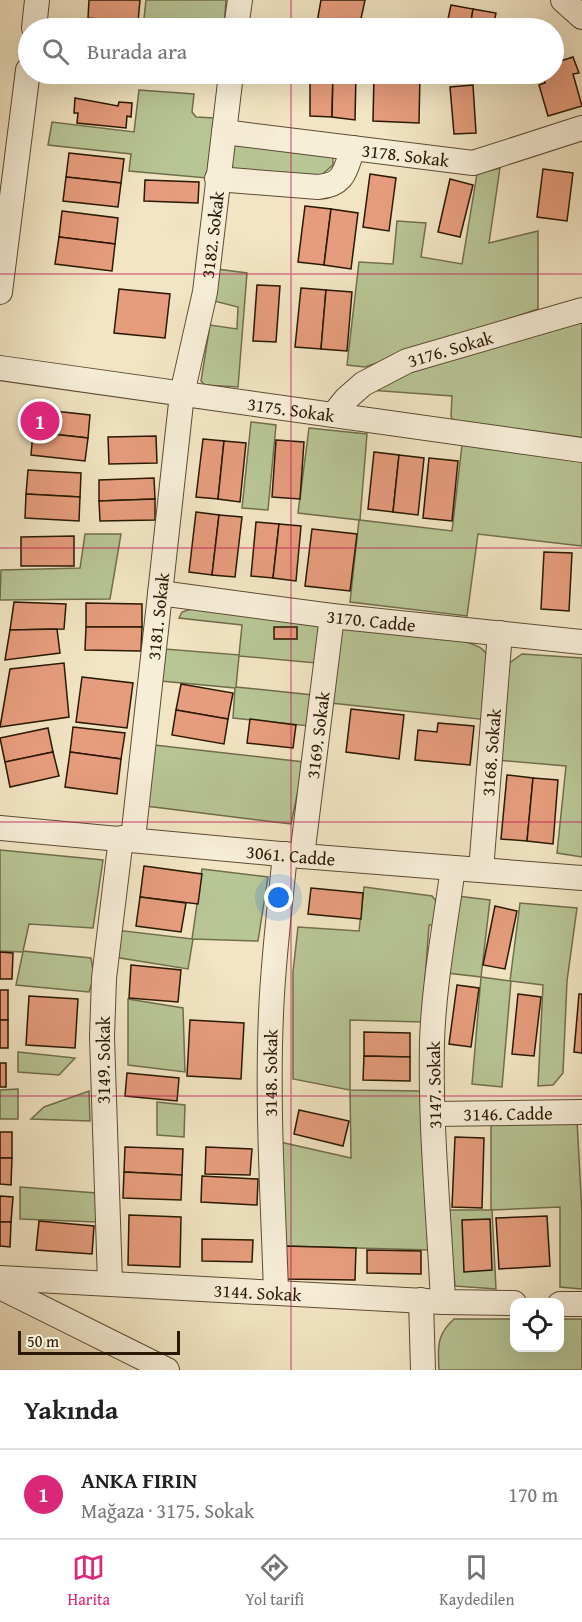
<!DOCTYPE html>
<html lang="tr">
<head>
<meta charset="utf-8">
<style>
  :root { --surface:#fff; --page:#f2f2f2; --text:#202124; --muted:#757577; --line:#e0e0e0; --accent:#db2777 }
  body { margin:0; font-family:"Gentium Book Plus",serif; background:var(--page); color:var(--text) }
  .controls { position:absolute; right:18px; bottom:18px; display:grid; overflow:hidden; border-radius:12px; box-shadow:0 6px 24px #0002 }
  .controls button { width:54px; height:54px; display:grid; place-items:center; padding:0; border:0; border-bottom:2px solid var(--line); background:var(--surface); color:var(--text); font:30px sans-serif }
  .scale { position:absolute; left:18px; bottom:15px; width:162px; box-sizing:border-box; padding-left:6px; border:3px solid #2a1802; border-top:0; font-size:16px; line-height:21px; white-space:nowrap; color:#2a1802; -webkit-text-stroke:4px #f7eed8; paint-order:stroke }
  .you { position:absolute; left:279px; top:898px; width:21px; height:21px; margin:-15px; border:4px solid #fff; border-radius:50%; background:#1a73e8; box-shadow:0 0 0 9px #1a73e833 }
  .badge { display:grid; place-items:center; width:39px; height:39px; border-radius:50%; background:var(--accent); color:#fff; font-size:20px; font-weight:700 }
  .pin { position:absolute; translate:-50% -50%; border:3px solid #fff; box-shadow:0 2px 6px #0006 }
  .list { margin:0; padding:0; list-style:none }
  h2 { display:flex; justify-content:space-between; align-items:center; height:78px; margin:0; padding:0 24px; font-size:26px }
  h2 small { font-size:20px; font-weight:400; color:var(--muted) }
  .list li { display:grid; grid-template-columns:39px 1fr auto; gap:18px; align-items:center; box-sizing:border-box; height:90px; padding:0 24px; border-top:2px solid var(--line) }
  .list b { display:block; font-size:22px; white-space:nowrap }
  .list p { margin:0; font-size:20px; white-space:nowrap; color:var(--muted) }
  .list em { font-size:20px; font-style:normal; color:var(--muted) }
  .icon { flex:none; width:33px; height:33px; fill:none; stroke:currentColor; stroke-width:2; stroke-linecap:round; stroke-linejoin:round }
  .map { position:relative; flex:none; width:582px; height:1370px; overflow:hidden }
  .search { position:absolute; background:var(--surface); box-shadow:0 6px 24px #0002; left:18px; right:18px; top:18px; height:66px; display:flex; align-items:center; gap:15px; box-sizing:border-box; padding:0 21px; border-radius:33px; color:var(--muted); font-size:22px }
  .sheet { height:168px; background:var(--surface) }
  nav { display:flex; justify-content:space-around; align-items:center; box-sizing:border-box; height:84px; border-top:2px solid var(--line); background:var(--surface); font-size:16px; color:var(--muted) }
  nav a { display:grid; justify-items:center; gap:3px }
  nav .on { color:var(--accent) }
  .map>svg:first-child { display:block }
</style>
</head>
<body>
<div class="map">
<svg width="582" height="1370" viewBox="0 0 582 1370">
  <rect width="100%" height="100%" fill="#f2e5c3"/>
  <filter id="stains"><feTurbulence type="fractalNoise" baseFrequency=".00333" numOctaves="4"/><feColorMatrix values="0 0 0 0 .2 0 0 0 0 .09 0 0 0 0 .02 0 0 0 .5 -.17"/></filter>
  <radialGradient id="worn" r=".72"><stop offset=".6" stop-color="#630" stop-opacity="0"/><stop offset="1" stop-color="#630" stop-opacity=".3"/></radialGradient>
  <g fill="#b8c595" stroke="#716e4c" stroke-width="1.5">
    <polygon points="146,0 226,0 224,28 62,28 63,22 143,28"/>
    <polygon points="139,90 194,94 192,112 196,117 214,118 207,178 129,171 131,154 48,145 52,122 134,132"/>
    <polygon points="234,144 330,155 333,158 333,165 319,177 231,170"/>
    <polygon points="500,168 489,243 538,231 538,309 365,367 347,365 359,262 393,264 397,221 426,223 421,257 462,264 477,174"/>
    <polygon points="217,269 247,273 238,387 205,385 201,381 210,325 237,329 238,307 214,301"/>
    <polygon points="582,319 582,439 454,423 451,416 452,396 368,390 397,373"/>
    <polygon points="251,422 276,425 268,510 242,508"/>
    <polygon points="309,428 367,434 360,520 452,531 462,445 582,462 582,546 478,534 467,616 350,602 359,520 298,513"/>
    <polygon points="85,534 121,534 110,599 0,600 1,570 80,568"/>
    <polygon points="194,608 317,625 320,628 316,663 239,656 236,687 313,695 310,726 233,718 235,688 161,681 165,649 239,655 242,625 179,618 182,612"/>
    <path d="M 345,628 C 371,630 472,633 485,652 C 494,664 489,705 488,720 L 331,703 L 340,631 Z"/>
    <polygon points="522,654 582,658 582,857 557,853 566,766 497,760 508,664"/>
    <polygon points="154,745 304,762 291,824 146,806"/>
    <polygon points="0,850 103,860 93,928 29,924 23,951 91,958 94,976 89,992 16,985 23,952 0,951"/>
    <polygon points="202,869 268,877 258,941 193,939 188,969 114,957 116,930 192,939"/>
    <polygon points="364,887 432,896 437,902 437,925 429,925 422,1022 350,1020 350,1090 421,1091 430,1250 284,1246 280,1142 351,1158 350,1090 293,1079 293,972 298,927 359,931"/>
    <polygon points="457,896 490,900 481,977 510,981 520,903 577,908 567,981 563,1073 553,1085 538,1086 543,985 511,981 502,1087 472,1084 481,977 447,973"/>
    <polygon points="128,999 183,1008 185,1072 128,1065"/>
    <polygon points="18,1052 75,1058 59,1075 18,1072"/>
    <polygon points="18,1089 18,1119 0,1119 0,1090"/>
    <polygon points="89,1091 90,1121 31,1119 44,1107"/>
    <polygon points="157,1102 185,1105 184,1137 157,1135"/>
    <polygon points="577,1120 582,1214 582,1289 560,1287 560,1207 492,1210 496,1289 455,1286 447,1210 491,1210 491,1121"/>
    <polygon points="20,1187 96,1193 96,1222 20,1219"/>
    <path d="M 454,1319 L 514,1319 L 514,1348 L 560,1348 L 560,1319 L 582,1319 L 582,1370 L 439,1370 C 438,1348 436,1335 454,1319 Z"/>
  </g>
  <g fill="#e69d7d" stroke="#2a1802" stroke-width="1.5">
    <polygon points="89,0 140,0 138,22 88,18"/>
    <polygon points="321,0 365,0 359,28 316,28"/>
    <polygon points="451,5 473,9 470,28 446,28"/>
    <polygon points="473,9 496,13 493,28 470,28"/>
    <polygon points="573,57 579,73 573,74 582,106 548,116 539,85 545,83 542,74 554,74 554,63"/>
    <polygon points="77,74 133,74 133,81 77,77"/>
    <polygon points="158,74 211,74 211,81 158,78"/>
    <polygon points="310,74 333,74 332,117 310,116"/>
    <polygon points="333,74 356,74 355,120 332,117"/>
    <polygon points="374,74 420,74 419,123 373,121"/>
    <polygon points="473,85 476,133 454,134 450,87"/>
    <polygon points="75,98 118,106 119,102 132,103 131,117 127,116 126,128 77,123 78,113 74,113"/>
    <polygon points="69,153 124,159 121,183 66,177"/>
    <polygon points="543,169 573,173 567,221 537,217"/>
    <polygon points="370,174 396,178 389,231 363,227"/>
    <polygon points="66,177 121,183 118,207 63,201"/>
    <polygon points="450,179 473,185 460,237 438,232"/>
    <polygon points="145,180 199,182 198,203 144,201"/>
    <polygon points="305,206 331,209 324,265 298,262"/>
    <polygon points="331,209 358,213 351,269 324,265"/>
    <polygon points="62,211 118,218 115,244 59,237"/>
    <polygon points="59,237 115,244 112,271 55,264"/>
    <polygon points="257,285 280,286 276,342 253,341"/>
    <polygon points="301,288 326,290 321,349 295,347"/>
    <polygon points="119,289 170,294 165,338 114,333"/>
    <polygon points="326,290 352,292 347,351 321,349"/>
    <polygon points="36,409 90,415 88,438 33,432"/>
    <polygon points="33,432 88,438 85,461 31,455"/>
    <polygon points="156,436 157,463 109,464 108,437"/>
    <polygon points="203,439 224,441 218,499 196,497"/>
    <polygon points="276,440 304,442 300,499 272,497"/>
    <polygon points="224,441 246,443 240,502 218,499"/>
    <polygon points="374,452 399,455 393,512 368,509"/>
    <polygon points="399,455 424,458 418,515 393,512"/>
    <polygon points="429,458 458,461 452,521 423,518"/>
    <polygon points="28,470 81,473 80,497 26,494"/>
    <polygon points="154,478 155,499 99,501 99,480"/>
    <polygon points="26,494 80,497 79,521 25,518"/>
    <polygon points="155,499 155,520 100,521 99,501"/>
    <polygon points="196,512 219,515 212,575 189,572"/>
    <polygon points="219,515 242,517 235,577 212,575"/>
    <polygon points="256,522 279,524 273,578 251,576"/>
    <polygon points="279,524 301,526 296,581 273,578"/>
    <polygon points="312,529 357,534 350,591 305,586"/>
    <polygon points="74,536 74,566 21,566 21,537"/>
    <polygon points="544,552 572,553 569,611 541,609"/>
    <polygon points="14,602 66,604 64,629 10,630"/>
    <polygon points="86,603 142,604 142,627 86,627"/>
    <polygon points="86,627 142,627 141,651 85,650"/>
    <rect x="274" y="627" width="23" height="12"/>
    <polygon points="57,629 60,653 5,660 10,630"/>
    <polygon points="64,663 69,717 0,727 10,669"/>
    <polygon points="82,677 133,683 127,728 76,722"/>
    <polygon points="181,684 233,693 228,719 176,710"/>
    <polygon points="351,709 404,715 399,759 346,752"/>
    <polygon points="176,710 228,719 224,744 172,735"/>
    <polygon points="250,719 296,725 293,748 247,743"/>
    <polygon points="438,723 474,726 470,765 415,760 418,730 437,732"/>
    <polygon points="73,727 125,733 121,759 70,752"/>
    <polygon points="48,728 53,752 5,762 0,738"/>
    <polygon points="53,752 59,776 10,787 5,762"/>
    <polygon points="70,752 121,759 117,794 65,787"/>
    <polygon points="507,775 533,778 527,841 501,839"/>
    <polygon points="533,778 558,780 553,844 527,841"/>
    <polygon points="144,866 202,874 198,904 140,897"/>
    <polygon points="311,888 363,893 361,919 308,914"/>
    <polygon points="140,897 186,903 181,932 136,926"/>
    <polygon points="495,906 517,911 505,969 483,965"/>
    <polygon points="0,952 13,953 12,979 0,979"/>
    <polygon points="131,965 181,970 178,1002 129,998"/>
    <polygon points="457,985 479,988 471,1047 449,1044"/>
    <rect x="0" y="990" width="8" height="30"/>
    <polygon points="518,994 541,997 534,1056 512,1054"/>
    <polygon points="579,994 582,994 582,1053 574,1052"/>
    <polygon points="29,996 78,999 75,1048 26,1045"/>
    <rect x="0" y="1020" width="8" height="28"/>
    <polygon points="190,1020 244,1023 241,1079 187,1076"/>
    <polygon points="364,1032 410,1033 410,1057 364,1056"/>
    <polygon points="364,1056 410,1057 410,1081 363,1080"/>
    <rect x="0" y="1063" width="6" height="24"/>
    <polygon points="127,1073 179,1078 177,1101 125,1096"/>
    <polygon points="299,1110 349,1121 343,1146 294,1134"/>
    <rect x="0" y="1132" width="12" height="26"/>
    <polygon points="455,1137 484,1138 482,1208 452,1207"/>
    <polygon points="125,1147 183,1149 182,1175 124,1172"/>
    <polygon points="206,1147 252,1149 250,1175 205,1174"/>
    <polygon points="0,1158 12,1158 11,1185 0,1184"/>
    <polygon points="124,1172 182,1175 181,1200 123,1198"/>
    <polygon points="202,1176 258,1179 257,1205 201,1202"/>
    <polygon points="0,1196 13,1197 11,1222 0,1222"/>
    <polygon points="129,1215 181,1217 180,1267 128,1265"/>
    <polygon points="547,1216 550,1266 499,1269 496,1218"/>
    <polygon points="490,1219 492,1270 464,1272 462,1220"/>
    <polygon points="39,1221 94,1226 92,1254 36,1250"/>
    <polygon points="0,1222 11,1222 10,1247 0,1246"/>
    <polygon points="202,1239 253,1240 252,1262 202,1261"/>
    <polygon points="284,1246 356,1248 355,1280 283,1279"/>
    <polygon points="367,1250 421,1251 421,1274 367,1273"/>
  </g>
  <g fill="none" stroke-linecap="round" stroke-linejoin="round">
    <defs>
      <g id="minor">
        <polyline points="563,0 582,17"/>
        <polyline points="34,28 37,0"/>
        <polyline points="236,28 240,0"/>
        <path id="s1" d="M 224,132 L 473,163 L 582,128"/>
        <path d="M 217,179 L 318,187 C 345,185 345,170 353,148"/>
        <polyline points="0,292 28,70"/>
        <path id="s2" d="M 0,368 L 582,450"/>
        <path id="s3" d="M 333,415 L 346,399 L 363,384 L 407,361 L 582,310"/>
        <path id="s4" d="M 160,593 L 332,616 L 582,642"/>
        <path id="s5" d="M 0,828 L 302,856 L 582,878"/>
        <path id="s6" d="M 133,839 L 182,394 L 205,292 L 231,74"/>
        <path id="s7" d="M 302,856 L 332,616"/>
        <path id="s8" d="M 481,870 L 500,633"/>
        <path id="s9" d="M 433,1114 L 582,1112"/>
        <path id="s10" d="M 0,1278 L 443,1302 L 514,1303"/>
        <polyline points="110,1283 102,1037 104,978 121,838"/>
        <polyline points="0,1287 167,1370"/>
        <path id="s11" d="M 276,1292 C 273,1199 267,1106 271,1014 C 273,960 280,907 285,854"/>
        <polyline points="421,1300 423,1370"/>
        <path d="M 443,1302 C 439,1215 430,1128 432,1041 C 434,983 445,926 453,868"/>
        <polyline points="560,1304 582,1304"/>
      </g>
    </defs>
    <use href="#minor" stroke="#5c4b32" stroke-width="26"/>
    <use href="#minor" stroke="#f7eed8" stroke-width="24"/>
  </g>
  <path fill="none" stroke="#c2185b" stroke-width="1.5" stroke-opacity="0.55" d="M 291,0 L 291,28M 291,74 L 291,1370M 0,274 L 582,274M 0,548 L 582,548M 0,822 L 582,822M 0,1096 L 582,1096"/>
  <g text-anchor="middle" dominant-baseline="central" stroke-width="6" stroke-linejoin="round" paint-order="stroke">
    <g font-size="18" fill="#2a1802" stroke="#f7eed8">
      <text stroke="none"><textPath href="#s1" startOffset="183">3178. Sokak</textPath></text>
      <text stroke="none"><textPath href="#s6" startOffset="610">3182. Sokak</textPath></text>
      <text stroke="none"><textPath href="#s3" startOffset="138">3176. Sokak</textPath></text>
      <text stroke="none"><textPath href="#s2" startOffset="294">3175. Sokak</textPath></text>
      <text stroke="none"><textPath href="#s6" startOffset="224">3181. Sokak</textPath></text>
      <text stroke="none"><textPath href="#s4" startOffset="213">3170. Cadde</textPath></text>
      <text stroke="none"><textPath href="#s7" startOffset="122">3169. Sokak</textPath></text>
      <text stroke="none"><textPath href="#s8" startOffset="118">3168. Sokak</textPath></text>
      <text stroke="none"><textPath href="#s5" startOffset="292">3061. Cadde</textPath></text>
      <text transform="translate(103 1060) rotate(-90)">3149. Sokak</text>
      <text stroke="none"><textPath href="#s11" startOffset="219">3148. Sokak</textPath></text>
      <text transform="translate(434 1085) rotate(-91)">3147. Sokak</text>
      <text stroke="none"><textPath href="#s9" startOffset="75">3146. Cadde</textPath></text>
      <text stroke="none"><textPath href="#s10" startOffset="258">3144. Sokak</textPath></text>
    </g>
  </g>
  <rect width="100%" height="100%" filter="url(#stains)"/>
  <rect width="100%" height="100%" fill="url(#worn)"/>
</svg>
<div class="controls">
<button><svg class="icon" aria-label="locate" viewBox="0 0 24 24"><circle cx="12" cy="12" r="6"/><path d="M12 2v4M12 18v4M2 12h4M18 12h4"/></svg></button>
</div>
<div class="scale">50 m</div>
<div class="you"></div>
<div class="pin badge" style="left:40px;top:421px">1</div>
<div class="search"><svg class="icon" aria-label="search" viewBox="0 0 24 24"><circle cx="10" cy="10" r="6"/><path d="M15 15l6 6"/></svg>Burada ara</div>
</div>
<section class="sheet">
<h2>Yakında<small></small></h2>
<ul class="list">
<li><span class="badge">1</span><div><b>ANKA FIRIN</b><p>Mağaza · 3175. Sokak</p></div><em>170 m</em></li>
</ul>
</section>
<nav>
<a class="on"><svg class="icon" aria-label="map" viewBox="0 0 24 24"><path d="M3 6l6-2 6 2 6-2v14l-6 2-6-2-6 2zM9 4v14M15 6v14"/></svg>Harita</a>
<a><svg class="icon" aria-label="directions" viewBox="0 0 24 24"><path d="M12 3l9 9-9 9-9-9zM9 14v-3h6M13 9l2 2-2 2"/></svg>Yol tarifi</a>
<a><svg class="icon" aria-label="saved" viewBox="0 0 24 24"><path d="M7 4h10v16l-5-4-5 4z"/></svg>Kaydedilen</a>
</nav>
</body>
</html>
